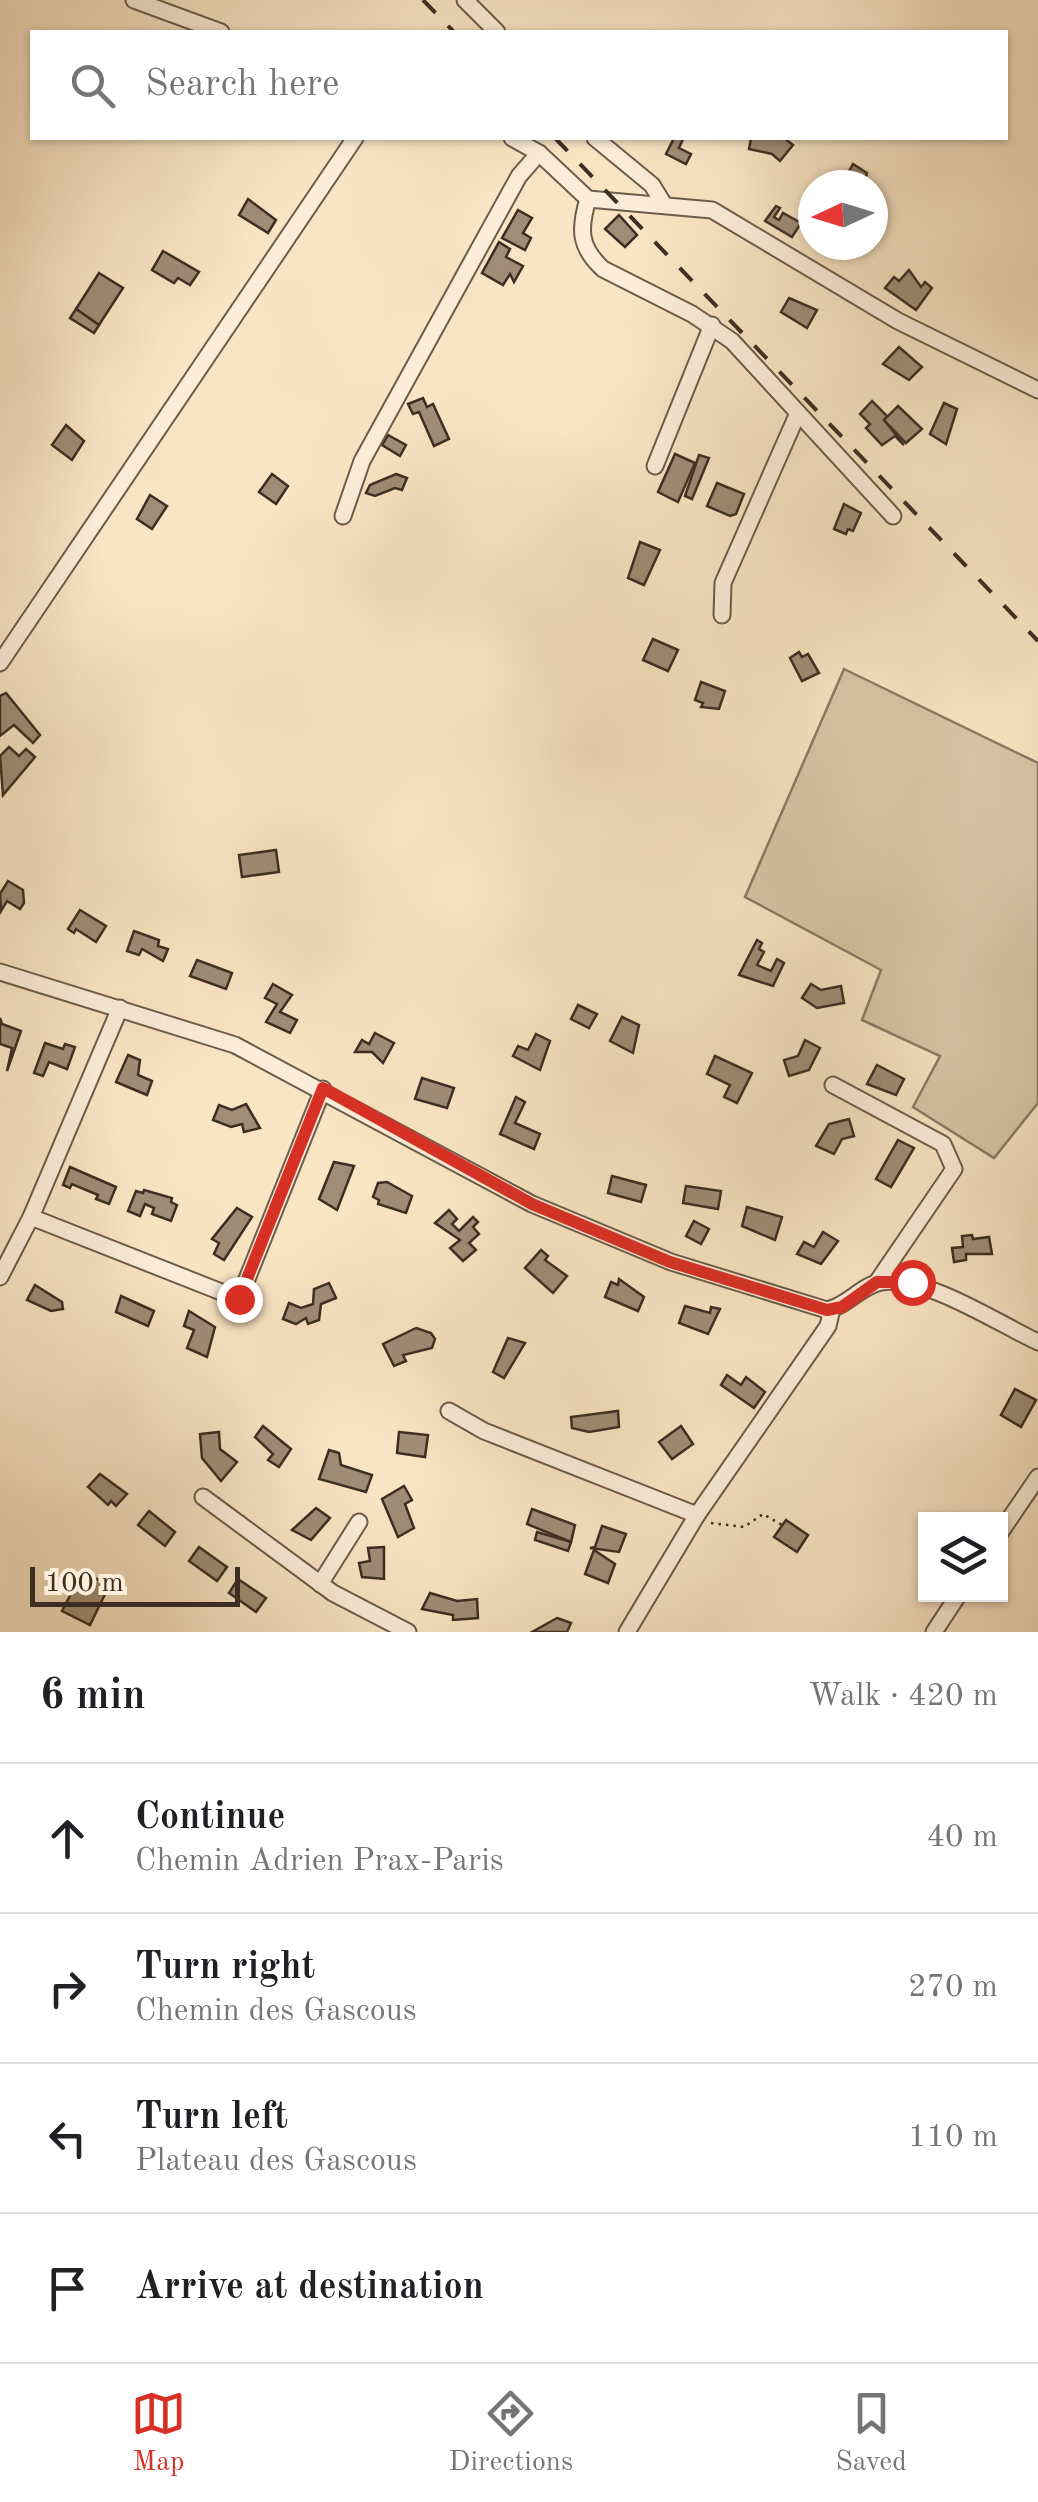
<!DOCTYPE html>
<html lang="en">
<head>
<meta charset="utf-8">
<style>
  :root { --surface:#fff; --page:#f6f6f6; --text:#202124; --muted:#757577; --line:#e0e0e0; --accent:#d93025 }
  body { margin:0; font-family:"Old Standard TT",serif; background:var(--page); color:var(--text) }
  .controls { position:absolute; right:30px; bottom:30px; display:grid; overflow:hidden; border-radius:0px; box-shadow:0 2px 8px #0004 }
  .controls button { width:90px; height:90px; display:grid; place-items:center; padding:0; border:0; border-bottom:2px solid var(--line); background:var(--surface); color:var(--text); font:50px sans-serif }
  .compass { position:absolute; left:798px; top:170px; width:90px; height:90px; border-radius:50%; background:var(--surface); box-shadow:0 2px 8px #0004; rotate:266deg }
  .scale { position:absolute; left:30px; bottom:25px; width:210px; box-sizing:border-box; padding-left:10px; border:5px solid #3d2e23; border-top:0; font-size:28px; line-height:35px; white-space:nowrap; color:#3d2e23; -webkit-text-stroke:8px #fbedd8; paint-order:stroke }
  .stop { position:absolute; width:30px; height:30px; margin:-22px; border:8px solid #d93025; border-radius:50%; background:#fff }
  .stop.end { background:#d93025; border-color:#fff; box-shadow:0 2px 10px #0008 }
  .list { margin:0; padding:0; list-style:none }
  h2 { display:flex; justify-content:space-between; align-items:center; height:130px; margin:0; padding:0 40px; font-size:42px }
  h2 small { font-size:32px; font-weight:400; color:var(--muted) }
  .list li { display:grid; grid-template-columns:65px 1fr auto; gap:30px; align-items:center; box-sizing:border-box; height:150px; padding:0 40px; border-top:2px solid var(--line) }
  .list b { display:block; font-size:38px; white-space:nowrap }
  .list p { margin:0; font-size:32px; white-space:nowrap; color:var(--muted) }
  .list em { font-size:32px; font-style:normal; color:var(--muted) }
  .icon { flex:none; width:55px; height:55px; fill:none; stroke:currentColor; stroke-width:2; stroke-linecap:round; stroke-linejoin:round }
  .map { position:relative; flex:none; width:1038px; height:1632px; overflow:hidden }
  .search { position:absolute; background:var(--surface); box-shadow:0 2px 8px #0004; left:30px; right:30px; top:30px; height:110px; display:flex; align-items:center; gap:25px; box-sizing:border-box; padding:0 35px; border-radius:0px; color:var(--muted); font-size:38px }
  .sheet { height:730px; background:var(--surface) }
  nav { display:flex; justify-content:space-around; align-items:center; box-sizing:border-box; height:140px; border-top:2px solid var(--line); background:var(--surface); font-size:28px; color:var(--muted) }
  nav a { display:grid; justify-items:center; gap:5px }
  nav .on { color:var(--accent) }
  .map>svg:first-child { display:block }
</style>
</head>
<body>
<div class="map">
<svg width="1038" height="1632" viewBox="0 0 1038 1632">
  <rect width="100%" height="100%" fill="#f9e4c3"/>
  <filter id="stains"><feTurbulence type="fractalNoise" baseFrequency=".002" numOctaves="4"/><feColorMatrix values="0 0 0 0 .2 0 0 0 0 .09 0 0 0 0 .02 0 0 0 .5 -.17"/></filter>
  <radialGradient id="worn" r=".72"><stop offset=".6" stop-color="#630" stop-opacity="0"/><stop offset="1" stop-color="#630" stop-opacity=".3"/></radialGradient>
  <polygon fill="#d9c5a8" stroke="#8b7a66" stroke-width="2.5" points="844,669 1038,763 1038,1103 994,1158 913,1107 940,1056 862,1020 881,970 745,897"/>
  <g fill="#9f8d76" stroke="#3d2e23" stroke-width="2.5">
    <polygon points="674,138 683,139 679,148 691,154 686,164 666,154"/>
    <polygon points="751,138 784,138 793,145 780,161 772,154 749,149"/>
    <polygon points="853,164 867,173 864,185 832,182 832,173 848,173"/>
    <polygon points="248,199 276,220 268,233 239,215"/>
    <polygon points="776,206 780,208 774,217 779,220 783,213 801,223 792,237 765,221"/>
    <polygon points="518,210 532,218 523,233 531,238 525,250 502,238"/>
    <polygon points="619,215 637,235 625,247 605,229"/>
    <polygon points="499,242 510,249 506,257 523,266 514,282 510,274 503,285 482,273"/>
    <polygon points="163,251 199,272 190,285 178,278 174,283 152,270"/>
    <polygon points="909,270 921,287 925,282 932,288 916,310 885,288 894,277 899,281"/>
    <polygon points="99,273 123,288 99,325 76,309"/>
    <polygon points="789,298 817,310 807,328 781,312"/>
    <polygon points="76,309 99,325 94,333 70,318"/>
    <polygon points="899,347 922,367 909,380 883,364"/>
    <polygon points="423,398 427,407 433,404 449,439 434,446 419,412 413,414 408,404"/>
    <polygon points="872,401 887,416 884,420 904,445 895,436 882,445 866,428 870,424 860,414"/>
    <polygon points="944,403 957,409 946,444 930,434"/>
    <polygon points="898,406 922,429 906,443 884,420"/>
    <polygon points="66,425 84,441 72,460 52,445"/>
    <polygon points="388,435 406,445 400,456 382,445"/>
    <polygon points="675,454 695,463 678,502 658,492"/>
    <polygon points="699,455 709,458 692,499 685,496"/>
    <polygon points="272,474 288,486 276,504 259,492"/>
    <polygon points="396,474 407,478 402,490 395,488 375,496 366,493 370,485"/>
    <polygon points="717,483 744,494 736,514 730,516 707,506"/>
    <polygon points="150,495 167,506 152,529 137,519"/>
    <polygon points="844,504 861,513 853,531 848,529 846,534 834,529"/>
    <polygon points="640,542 660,550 644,585 628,578"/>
    <polygon points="653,639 678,650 668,671 643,660"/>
    <polygon points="799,652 802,657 808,654 819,673 802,681 790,658"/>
    <polygon points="701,682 725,691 719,709 701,707 703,703 695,700"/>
    <polygon points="6,693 40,735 33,743 14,725 0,736 0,696"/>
    <polygon points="9,747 19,756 26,749 35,757 3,795 0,756"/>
    <polygon points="276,850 279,872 242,877 239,855"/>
    <polygon points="8,881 23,890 24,903 20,909 7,901 1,911 0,894"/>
    <polygon points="80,910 106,926 96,942 76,929 74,933 68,929"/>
    <polygon points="134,931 159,940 158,946 168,949 163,961 142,949 139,955 127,951"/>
    <polygon points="757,940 762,943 759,949 764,952 757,965 771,971 777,959 784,963 773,986 739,975"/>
    <polygon points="197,960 232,973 226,989 190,976"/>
    <polygon points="273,984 292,995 280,1012 297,1020 290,1033 266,1022 277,1004 265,998"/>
    <polygon points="811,984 821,990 841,986 844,1003 817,1008 802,998"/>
    <polygon points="578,1005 597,1014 589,1028 571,1019"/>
    <polygon points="622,1017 639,1025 633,1053 610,1041"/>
    <polygon points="0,1018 2,1024 21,1031 7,1071 12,1048 0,1044"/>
    <polygon points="375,1033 394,1043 383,1063 372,1052 355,1052 362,1040 369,1044"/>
    <polygon points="536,1034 550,1041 540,1070 513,1056 518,1046 528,1050"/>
    <polygon points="805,1040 820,1048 809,1070 789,1076 784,1060 798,1056"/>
    <polygon points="45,1043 63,1049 65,1044 75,1047 67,1069 49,1062 43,1076 34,1073"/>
    <polygon points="128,1055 140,1060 138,1075 152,1081 147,1095 116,1082"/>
    <polygon points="715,1056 752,1073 737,1103 724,1097 730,1085 707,1074"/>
    <polygon points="877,1065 904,1079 896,1095 867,1084"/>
    <polygon points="422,1078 454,1088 447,1108 415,1099"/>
    <polygon points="516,1097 525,1102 515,1123 540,1134 534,1149 500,1134"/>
    <polygon points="246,1104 260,1128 244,1132 242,1124 231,1127 213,1120 219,1105 232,1110"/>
    <polygon points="849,1119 854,1136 842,1139 834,1154 816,1146 829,1124"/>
    <polygon points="898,1140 914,1148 891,1187 876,1179"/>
    <polygon points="334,1162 354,1166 337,1210 319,1199"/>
    <polygon points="70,1167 116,1187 109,1204 96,1199 98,1195 72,1184 70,1188 63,1185"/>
    <polygon points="612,1176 646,1185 641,1202 608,1193"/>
    <polygon points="387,1182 412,1196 406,1213 378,1204 379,1200 373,1197 378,1183"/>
    <polygon points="686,1186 721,1191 718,1209 683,1203"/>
    <polygon points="144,1190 172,1198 171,1202 177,1205 171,1221 152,1214 154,1208 145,1204 140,1216 128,1211 136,1191 143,1193"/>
    <polygon points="747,1207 782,1217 775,1240 742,1226"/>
    <polygon points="237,1208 252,1217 224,1260 214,1254 219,1243 212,1239"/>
    <polygon points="449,1210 457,1219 452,1224 459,1231 473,1217 478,1222 473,1227 479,1234 469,1243 476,1250 463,1261 450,1248 460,1240 435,1223"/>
    <polygon points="694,1221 709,1229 701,1244 686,1236"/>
    <polygon points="823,1232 838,1241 821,1264 797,1254 804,1242 814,1247"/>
    <polygon points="972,1235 973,1239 989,1237 992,1254 966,1254 966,1260 954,1262 952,1248 963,1247 962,1236"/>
    <polygon points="541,1250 548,1256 545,1260 567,1276 553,1293 525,1268"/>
    <polygon points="619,1279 644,1297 638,1311 605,1297 611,1282 618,1285"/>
    <polygon points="329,1283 336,1298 321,1304 319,1320 308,1324 306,1318 296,1324 283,1319 289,1303 301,1308 313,1304 314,1289"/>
    <polygon points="35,1285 62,1302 63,1309 51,1311 27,1300"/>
    <polygon points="121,1296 154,1311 148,1326 116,1312"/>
    <polygon points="685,1306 710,1313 711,1307 720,1309 708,1334 679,1323"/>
    <polygon points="189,1311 215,1327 207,1357 187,1348 194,1330 184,1326"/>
    <polygon points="416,1328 431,1333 435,1339 432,1348 403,1355 406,1361 394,1366 383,1344"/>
    <polygon points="508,1338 525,1343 504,1378 493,1372"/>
    <polygon points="727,1375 741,1385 746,1377 765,1392 754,1408 721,1385"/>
    <polygon points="1015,1389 1036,1400 1021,1427 1001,1415"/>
    <polygon points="618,1411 619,1427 589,1432 572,1428 571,1417"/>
    <polygon points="263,1426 291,1449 279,1467 268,1460 273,1454 255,1437"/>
    <polygon points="681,1426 693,1444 672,1459 659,1442"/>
    <polygon points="219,1432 220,1449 237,1462 221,1481 202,1458 200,1434"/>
    <polygon points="399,1432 428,1435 425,1457 397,1453"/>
    <polygon points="329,1450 339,1453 341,1465 372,1475 366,1492 319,1479"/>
    <polygon points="100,1474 127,1494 116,1506 111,1501 108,1505 88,1487"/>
    <polygon points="404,1486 412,1500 405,1504 414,1528 398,1537 382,1499"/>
    <polygon points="316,1508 330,1518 311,1540 292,1530"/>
    <polygon points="532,1509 575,1525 571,1542 527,1524"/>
    <polygon points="149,1511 175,1532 165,1546 138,1525"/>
    <polygon points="786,1520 808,1535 797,1552 774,1537"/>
    <polygon points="602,1526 626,1534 619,1552 590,1548 595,1547"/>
    <polygon points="537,1532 571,1542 568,1551 535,1540"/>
    <polygon points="199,1547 227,1567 217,1581 189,1561"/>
    <polygon points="384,1547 384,1579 362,1577 359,1563 370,1561 368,1548"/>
    <polygon points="594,1550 615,1564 608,1583 585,1574"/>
    <polygon points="83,1571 109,1586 90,1625 62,1611"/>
    <polygon points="238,1579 266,1598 256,1612 229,1593"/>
    <polygon points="430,1593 457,1601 477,1599 478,1618 453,1620 453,1615 422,1609"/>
    <polygon points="557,1618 571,1623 567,1632 532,1632"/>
  </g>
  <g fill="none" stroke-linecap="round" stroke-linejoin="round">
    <defs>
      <g id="minor">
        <polyline points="134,0 221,32"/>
        <polyline points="465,0 497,32"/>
        <polyline points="512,138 539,153 588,199 712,210 898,321 1038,390"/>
        <polyline points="595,138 652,185 663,203"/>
        <path d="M 588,199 C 579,229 579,247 603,269 L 692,314 L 732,341 L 893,516"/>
        <polyline points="655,466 712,325"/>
        <polyline points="343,516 362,461 519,176 539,153"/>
        <polyline points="722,615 723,583 798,413"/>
        <polyline points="0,663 355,138"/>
        <path d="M 0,972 L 235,1045 L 532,1204 L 671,1262 L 827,1310 C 847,1306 862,1285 881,1282 C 925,1275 997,1323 1038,1342"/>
        <polyline points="833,1085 943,1144 954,1169 877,1282"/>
        <polyline points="31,1217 239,1299 323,1089"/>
        <polyline points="0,1277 31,1217 120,1008"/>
        <polyline points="449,1411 484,1431 697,1515"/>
        <polyline points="203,1497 333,1593 408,1632"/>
        <polyline points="1000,1533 1038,1477"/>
        <polyline points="320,1584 359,1522"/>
        <polyline points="627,1632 697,1515 828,1326 832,1309"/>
        <polyline points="934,1632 959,1594"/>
      </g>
    </defs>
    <use href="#minor" stroke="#6c5c4b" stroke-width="19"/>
    <polyline stroke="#3d2e23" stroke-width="2.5" stroke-dasharray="2.5 5" stroke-linecap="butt" points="711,1523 744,1527 763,1514 782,1525"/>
    <use href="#minor" stroke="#fbedd8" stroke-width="15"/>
    <g stroke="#3d2e23" stroke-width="4" stroke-dasharray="18 18" stroke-linecap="butt">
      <polyline points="423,0 454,32"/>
      <polyline points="555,138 1038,641"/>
    </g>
  </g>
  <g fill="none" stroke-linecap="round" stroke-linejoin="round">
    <polyline stroke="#d93025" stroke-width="12" points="239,1299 323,1088 532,1204 670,1262 827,1310 842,1307 877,1282 912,1282"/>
  </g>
  <rect width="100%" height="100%" filter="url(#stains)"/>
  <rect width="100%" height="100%" fill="url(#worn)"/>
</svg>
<div class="controls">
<button><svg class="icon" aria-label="layers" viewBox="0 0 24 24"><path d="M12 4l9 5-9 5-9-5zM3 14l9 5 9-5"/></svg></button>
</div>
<svg class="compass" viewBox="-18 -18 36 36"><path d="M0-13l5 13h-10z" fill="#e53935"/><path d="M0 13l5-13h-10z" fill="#757577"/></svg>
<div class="scale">100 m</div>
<div class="stop" style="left:912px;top:1282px"></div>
<div class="stop end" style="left:239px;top:1299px"></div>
<div class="search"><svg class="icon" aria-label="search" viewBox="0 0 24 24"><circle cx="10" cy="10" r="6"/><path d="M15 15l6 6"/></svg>Search here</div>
</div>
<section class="sheet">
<h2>6 min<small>Walk · 420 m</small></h2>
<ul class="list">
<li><svg class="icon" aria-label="ahead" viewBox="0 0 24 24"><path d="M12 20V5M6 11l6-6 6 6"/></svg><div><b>Continue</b><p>Chemin Adrien Prax-Paris</p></div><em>40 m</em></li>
<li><svg class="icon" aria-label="right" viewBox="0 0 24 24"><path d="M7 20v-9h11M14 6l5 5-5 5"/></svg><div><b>Turn right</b><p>Chemin des Gascous</p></div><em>270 m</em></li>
<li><svg class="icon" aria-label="left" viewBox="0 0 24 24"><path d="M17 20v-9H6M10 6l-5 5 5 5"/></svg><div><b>Turn left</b><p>Plateau des Gascous</p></div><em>110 m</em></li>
<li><svg class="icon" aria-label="arrive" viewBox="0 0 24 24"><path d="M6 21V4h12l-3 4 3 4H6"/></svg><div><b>Arrive at destination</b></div></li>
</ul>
</section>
<nav>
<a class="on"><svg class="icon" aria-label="map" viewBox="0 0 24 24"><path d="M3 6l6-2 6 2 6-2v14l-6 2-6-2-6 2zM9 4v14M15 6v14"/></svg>Map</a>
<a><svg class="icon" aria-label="directions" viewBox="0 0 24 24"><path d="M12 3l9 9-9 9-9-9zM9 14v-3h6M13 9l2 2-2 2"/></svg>Directions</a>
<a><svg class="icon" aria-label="saved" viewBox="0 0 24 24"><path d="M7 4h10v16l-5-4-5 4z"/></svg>Saved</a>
</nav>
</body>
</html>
